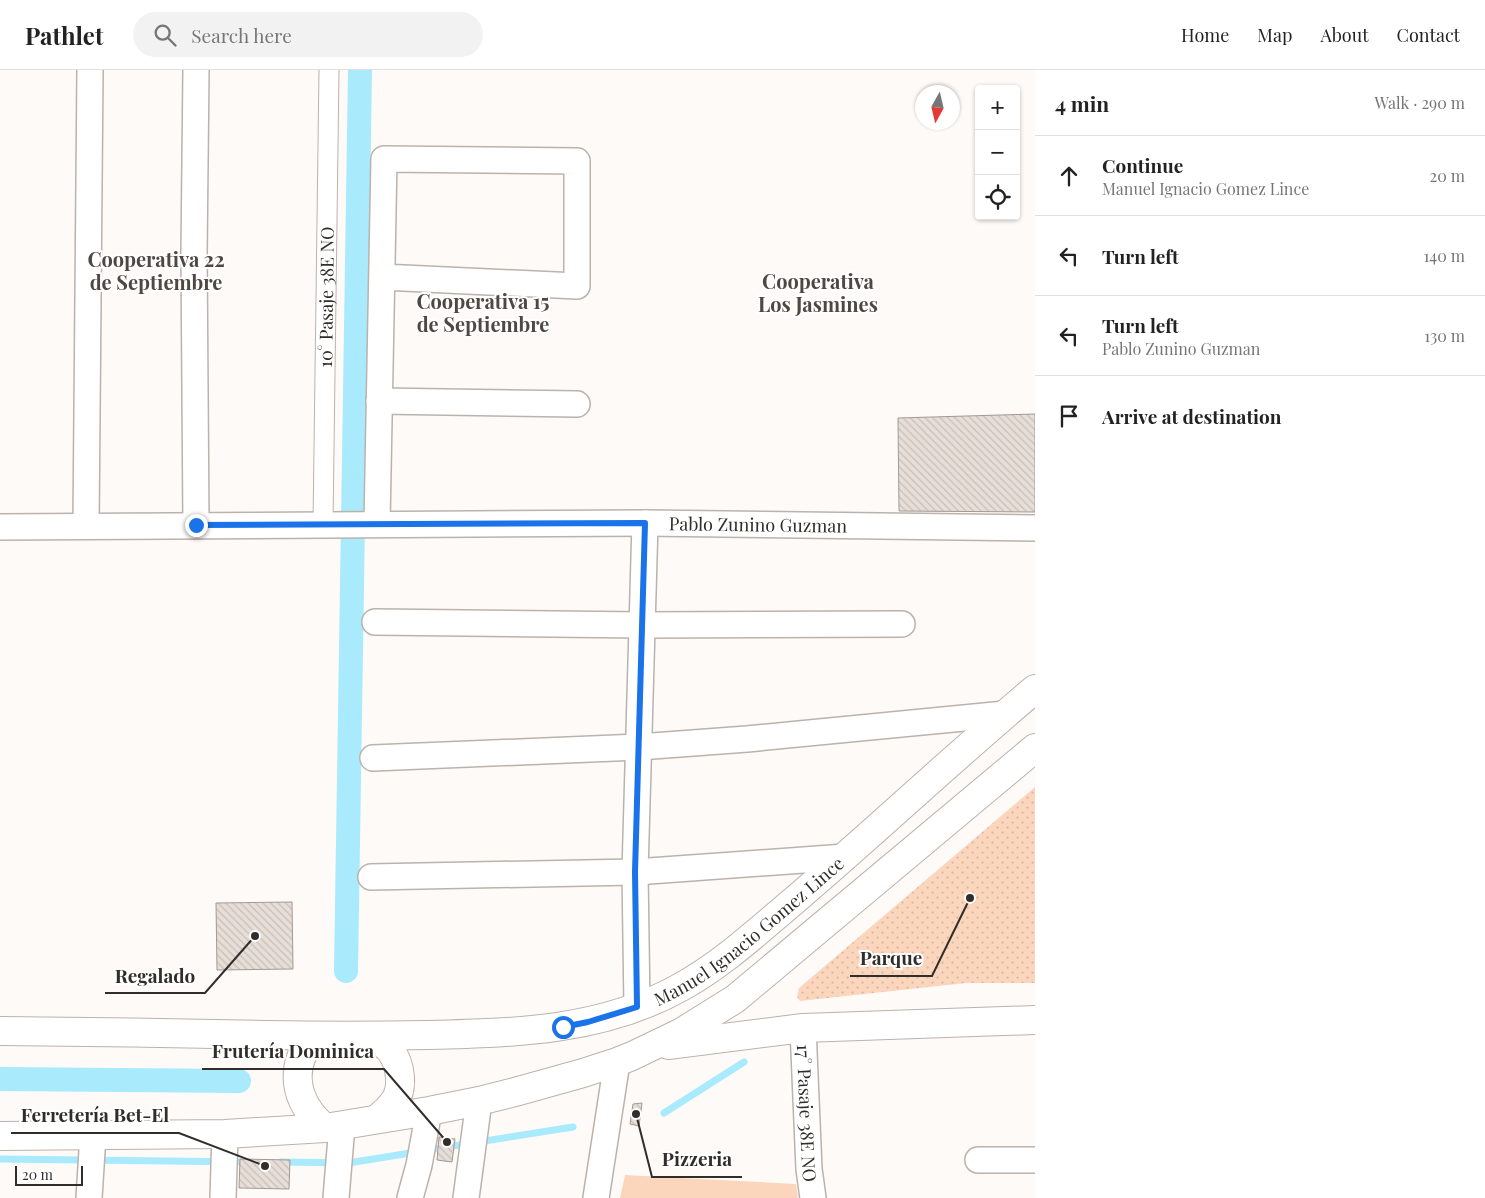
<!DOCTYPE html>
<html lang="en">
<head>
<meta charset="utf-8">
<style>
  :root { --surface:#fff; --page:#f2f2f2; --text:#222; --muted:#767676; --line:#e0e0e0 }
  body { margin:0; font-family:"Playfair Display",serif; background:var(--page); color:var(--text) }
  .controls { position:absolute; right:15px; top:15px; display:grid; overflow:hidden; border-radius:5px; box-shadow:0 1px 4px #0004 }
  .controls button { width:45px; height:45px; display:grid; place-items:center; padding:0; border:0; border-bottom:1px solid var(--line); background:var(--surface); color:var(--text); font:25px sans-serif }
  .compass { position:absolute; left:915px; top:15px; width:45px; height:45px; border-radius:50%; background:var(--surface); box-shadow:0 1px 4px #0004; rotate:188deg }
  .scale { position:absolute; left:15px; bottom:12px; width:68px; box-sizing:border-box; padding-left:5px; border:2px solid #302d2a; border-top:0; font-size:14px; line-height:18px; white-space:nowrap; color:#302d2a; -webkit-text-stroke:4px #fff; paint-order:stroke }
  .stop { position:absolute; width:15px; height:15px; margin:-11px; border:4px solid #1a73e8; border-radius:50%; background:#fff }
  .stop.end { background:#1a73e8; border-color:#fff; box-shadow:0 1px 5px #0008 }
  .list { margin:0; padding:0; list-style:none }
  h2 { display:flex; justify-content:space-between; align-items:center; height:65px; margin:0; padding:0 20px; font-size:21px }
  h2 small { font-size:16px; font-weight:400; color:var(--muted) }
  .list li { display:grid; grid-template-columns:32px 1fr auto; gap:15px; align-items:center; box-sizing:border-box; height:80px; padding:0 20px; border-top:1px solid var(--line) }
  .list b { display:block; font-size:19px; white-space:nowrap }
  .list p { margin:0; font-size:16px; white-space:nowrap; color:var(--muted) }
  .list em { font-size:16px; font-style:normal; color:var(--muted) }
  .icon { flex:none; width:28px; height:28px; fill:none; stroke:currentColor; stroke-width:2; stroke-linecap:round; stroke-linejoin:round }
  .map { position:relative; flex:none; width:1035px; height:1128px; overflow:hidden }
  header { display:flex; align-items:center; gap:30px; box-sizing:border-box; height:70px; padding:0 25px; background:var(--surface); border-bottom:1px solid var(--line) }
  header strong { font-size:24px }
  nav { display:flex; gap:28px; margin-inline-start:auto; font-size:18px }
  .search { width:350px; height:45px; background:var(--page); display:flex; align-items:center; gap:12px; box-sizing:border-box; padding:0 18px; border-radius:28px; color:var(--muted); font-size:19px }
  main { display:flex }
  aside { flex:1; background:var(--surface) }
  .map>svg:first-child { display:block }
</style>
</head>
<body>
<header>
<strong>Pathlet</strong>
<div class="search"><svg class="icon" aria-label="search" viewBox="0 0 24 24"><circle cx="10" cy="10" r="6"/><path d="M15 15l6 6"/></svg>Search here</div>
<nav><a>Home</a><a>Map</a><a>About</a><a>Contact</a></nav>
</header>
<main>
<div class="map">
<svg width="1035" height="1128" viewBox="0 0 1035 1128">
  <defs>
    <pattern id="park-dots" width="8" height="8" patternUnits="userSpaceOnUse" patternTransform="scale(1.25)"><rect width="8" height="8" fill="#fbd6bd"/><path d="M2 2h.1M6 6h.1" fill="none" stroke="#d7b8a3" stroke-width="1.8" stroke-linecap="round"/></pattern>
    <pattern id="building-back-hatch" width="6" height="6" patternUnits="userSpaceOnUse" patternTransform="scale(1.25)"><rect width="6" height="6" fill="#e7ded7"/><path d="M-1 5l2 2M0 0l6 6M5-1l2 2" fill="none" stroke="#c6bfb9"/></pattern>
  </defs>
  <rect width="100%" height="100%" fill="#fefaf8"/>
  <polygon fill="#fbd6bd" points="625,1105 796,1114 798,1128 620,1128"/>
  <polygon fill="url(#park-dots)" points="1035,717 1035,913 966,913 800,931 797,927 799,918"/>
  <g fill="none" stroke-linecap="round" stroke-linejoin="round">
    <g stroke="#a9eafc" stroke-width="7">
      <polyline points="664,1043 744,992"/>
      <polyline points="428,1080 573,1057"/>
      <polyline points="0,1089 248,1092"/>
      <polyline points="281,1092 348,1093 417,1082"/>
    </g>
    <g stroke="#a9eafc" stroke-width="24">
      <polyline points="346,901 360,0"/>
      <polyline points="0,1009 239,1011"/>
    </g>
  </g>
  <g fill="url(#building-back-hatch)" stroke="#a39993">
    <polygon points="1035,344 1035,442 899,441 898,348"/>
    <polygon points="292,832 293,899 217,900 216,833"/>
    <polygon points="642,1033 639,1056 630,1054 633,1034"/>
    <polygon points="439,1067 455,1069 452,1092 437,1090"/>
    <polygon points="240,1089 290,1090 289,1119 239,1118"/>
  </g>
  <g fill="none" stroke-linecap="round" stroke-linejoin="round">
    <defs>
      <g id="pedestrian">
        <path id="s1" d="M 323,455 L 329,0"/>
      </g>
      <g id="minor">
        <polyline points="196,0 194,184 196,455"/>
        <polyline points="379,331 577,334"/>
        <polyline points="377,454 384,89 577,91 577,216 382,207"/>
        <polyline points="86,456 90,0"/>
        <path id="s2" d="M 0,457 L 645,453 L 1035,458"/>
        <polyline points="375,552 642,555 902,554"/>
        <polyline points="373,688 639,677 747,669 1005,644"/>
        <polyline points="371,807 635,802 845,787"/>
        <polyline points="637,937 635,802 645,453"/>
        <path id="s3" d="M 803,958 L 809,1099 L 813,1128"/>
        <polyline points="978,1090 1035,1090"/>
        <polyline points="89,1128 93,1065"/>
        <polyline points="223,1128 225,1064"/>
        <polyline points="336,1128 342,1055"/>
        <polyline points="410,1128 419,1095 429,1041"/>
        <polyline points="466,1128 479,1031"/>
        <polyline points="596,1128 617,992"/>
      </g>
      <g id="secondary">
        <path id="s4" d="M 0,961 C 89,962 177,963 266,965 C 320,966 374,966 428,965 C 515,963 603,961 681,917 C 723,894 759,860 796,829 C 877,760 954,687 1035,619"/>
        <path d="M 314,966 C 288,997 294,1032 325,1058"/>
        <path d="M 371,966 C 378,970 385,974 390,980 C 401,994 404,1018 394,1032 C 389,1039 383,1044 377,1049"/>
        <polyline points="668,975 803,958 1035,950"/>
        <polyline points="0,1066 225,1064 325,1058 429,1041 479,1031 515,1022 583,1003 617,992 632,986 682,962 735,929 1035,678"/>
      </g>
    </defs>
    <use href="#pedestrian" stroke="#bbb2ab" stroke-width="21"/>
    <use href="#minor" stroke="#bbb2ab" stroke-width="28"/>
    <use href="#secondary" stroke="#bbb2ab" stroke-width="30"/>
    <use href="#pedestrian" stroke="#fff" stroke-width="19"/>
    <use href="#minor" stroke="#fff" stroke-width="25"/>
    <use href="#secondary" stroke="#fff" stroke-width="28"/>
  </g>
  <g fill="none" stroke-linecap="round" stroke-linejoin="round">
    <polyline stroke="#1a73e8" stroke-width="6" points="196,455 645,453 635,802 637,937 588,952 563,957"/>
  </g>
  <g text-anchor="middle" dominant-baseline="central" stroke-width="4" stroke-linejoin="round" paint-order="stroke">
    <g font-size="18" fill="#302d2a" stroke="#fff">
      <text stroke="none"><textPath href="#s1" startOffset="228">10° Pasaje 38E NO</textPath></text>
      <text stroke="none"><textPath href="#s2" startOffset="758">Pablo Zunino Guzman</textPath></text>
      <text stroke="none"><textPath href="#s4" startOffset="776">Manuel Ignacio Gomez Lince</textPath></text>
      <text stroke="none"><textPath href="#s3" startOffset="85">17° Pasaje 38E NO</textPath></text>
    </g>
    <g font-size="20" font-weight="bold" fill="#4f4742" stroke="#fff">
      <text x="156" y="188">Cooperativa 22<tspan x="156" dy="23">de Septiembre</tspan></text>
      <text x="818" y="210">Cooperativa<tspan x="818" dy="23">Los Jasmines</tspan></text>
      <text x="483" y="230">Cooperativa 15<tspan x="483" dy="23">de Septiembre</tspan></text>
    </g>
  </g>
  <path fill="none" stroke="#302d2a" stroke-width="2" d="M970 828L932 906H850M255 866L205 923H105M447 1072L384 999H202M265 1096L179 1063H11M636 1044L652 1107H742"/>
  <g fill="#302d2a" stroke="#fff" stroke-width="2">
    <circle cx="970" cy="828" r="5"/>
    <circle cx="255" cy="866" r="5"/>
    <circle cx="447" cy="1072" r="5"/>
    <circle cx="265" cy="1096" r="5"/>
    <circle cx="636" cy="1044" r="5"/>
  </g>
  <g font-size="19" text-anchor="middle" font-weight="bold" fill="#302d2a" stroke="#fff" stroke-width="4" stroke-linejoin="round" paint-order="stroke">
    <text x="891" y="895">Parque</text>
    <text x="155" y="913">Regalado</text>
    <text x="293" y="988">Frutería Dominica</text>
    <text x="95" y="1052">Ferretería Bet-El</text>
    <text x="697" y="1096">Pizzeria</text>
  </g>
</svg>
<div class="controls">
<button>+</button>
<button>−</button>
<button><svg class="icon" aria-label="locate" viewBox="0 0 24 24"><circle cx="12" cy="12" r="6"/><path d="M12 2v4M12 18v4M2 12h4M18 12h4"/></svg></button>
</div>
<svg class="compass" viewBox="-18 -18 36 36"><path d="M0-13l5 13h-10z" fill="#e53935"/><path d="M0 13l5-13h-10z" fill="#767676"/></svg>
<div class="scale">20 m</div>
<div class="stop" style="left:563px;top:957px"></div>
<div class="stop end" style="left:196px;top:455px"></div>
</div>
<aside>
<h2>4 min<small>Walk · 290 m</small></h2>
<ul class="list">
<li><svg class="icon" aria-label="ahead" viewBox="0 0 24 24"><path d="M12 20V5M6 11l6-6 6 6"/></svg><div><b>Continue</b><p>Manuel Ignacio Gomez Lince</p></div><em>20 m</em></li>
<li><svg class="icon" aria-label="left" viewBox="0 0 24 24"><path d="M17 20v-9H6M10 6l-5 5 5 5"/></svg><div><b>Turn left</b></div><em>140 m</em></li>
<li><svg class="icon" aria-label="left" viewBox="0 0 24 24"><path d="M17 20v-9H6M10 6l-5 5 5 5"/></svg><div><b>Turn left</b><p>Pablo Zunino Guzman</p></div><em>130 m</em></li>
<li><svg class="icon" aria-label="arrive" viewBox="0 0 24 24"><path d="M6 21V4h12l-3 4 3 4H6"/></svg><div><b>Arrive at destination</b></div></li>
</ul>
</aside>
</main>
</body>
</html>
